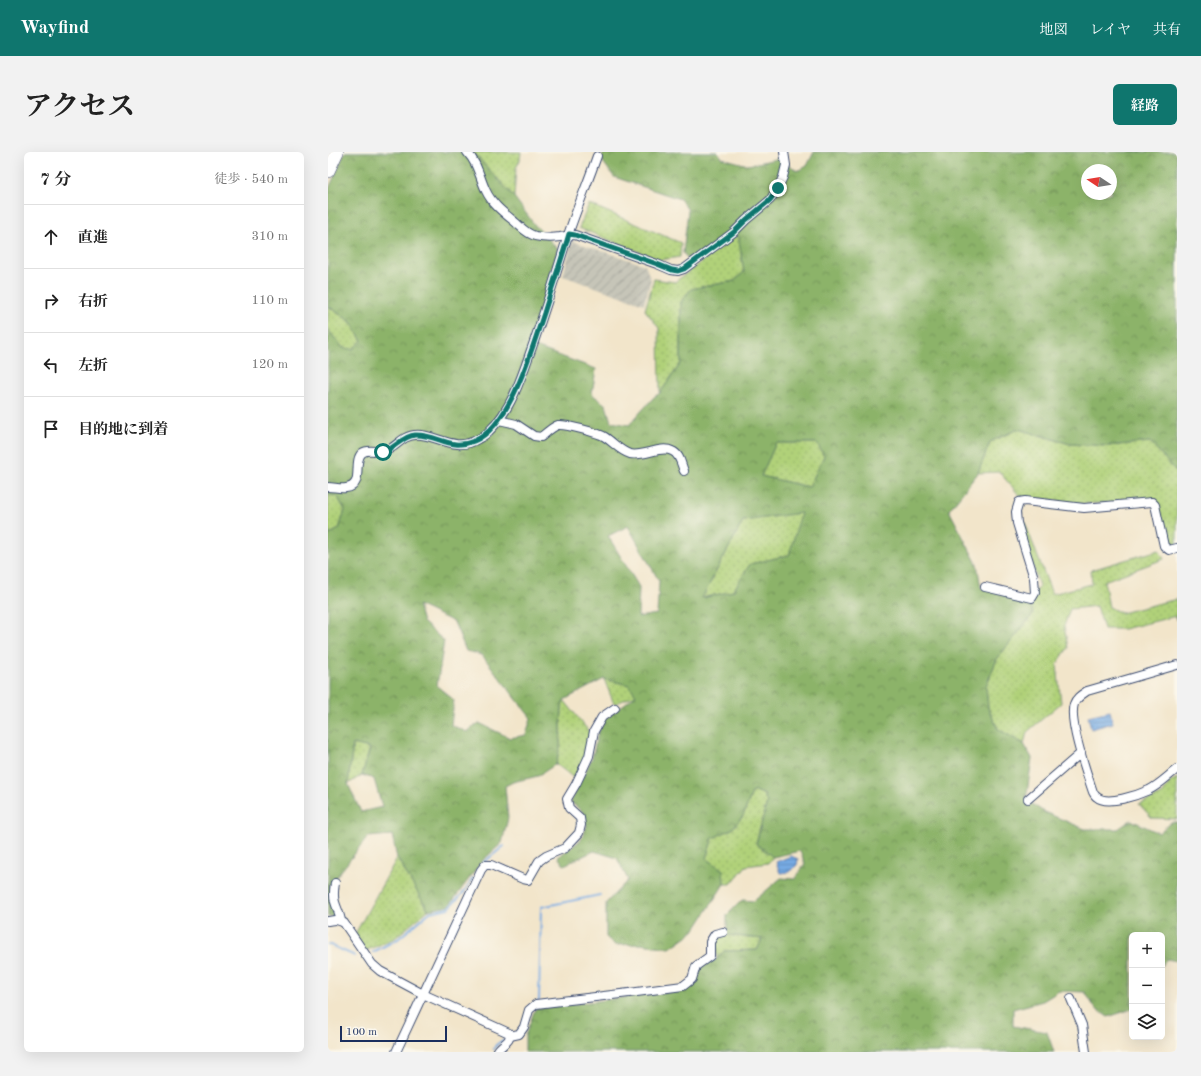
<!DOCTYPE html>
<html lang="ja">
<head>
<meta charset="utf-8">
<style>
  :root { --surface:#fff; --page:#f2f2f2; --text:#222; --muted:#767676; --line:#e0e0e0; --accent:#0f766e }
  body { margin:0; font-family:"Old Standard TT","Noto Serif JP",serif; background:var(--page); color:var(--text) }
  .controls { position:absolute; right:12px; bottom:12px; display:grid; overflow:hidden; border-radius:6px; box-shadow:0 4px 16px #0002 }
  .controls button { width:36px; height:36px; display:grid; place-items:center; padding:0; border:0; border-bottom:1px solid var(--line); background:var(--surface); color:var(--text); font:20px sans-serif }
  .compass { position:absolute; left:753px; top:12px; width:36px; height:36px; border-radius:50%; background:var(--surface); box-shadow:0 4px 16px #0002; rotate:282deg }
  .scale { position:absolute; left:12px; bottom:10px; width:107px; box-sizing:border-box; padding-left:4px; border:2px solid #1b2f5e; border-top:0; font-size:11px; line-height:14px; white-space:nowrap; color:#1b2f5e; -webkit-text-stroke:3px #fbf7ec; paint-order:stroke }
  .stop { position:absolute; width:12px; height:12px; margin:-9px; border:3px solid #0f766e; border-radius:50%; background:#fff }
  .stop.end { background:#0f766e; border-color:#fff; box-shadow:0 1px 4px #0008 }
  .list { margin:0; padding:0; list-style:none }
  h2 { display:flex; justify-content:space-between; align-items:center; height:52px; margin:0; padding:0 16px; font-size:17px }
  h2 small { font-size:13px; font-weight:400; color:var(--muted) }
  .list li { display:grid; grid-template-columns:26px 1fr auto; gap:12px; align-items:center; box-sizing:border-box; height:64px; padding:0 16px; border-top:1px solid var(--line) }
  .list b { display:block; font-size:15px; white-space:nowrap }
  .list em { font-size:13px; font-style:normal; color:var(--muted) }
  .icon { flex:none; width:22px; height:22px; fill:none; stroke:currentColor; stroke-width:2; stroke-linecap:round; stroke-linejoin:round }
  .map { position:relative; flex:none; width:849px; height:900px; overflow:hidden; border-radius:6px }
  header { display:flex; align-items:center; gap:24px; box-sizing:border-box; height:56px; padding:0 20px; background:var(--accent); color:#fff }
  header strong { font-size:19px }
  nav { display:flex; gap:22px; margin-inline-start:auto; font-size:14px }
  .intro { display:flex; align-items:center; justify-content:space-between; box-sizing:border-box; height:96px; padding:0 24px }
  h1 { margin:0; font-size:28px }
  .button { padding:10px 18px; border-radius:6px; background:var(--accent); color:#fff; font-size:14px; font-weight:700 }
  main { display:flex; gap:24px; padding:0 24px }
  aside { flex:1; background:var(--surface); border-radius:6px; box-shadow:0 4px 16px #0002 }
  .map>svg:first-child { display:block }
</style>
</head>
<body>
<header>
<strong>Wayfind</strong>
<nav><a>地図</a><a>レイヤ</a><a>共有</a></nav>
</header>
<div class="intro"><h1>アクセス</h1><a class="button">経路</a></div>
<main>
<aside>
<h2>7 分<small>徒歩 · 540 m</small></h2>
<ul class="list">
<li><svg class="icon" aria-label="ahead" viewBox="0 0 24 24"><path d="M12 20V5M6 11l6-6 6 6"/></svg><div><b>直進</b></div><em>310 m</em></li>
<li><svg class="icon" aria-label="right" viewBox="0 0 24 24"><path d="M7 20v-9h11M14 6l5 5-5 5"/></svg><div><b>右折</b></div><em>110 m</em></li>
<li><svg class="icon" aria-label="left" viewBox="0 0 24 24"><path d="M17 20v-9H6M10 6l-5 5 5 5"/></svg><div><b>左折</b></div><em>120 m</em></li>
<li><svg class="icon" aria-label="arrive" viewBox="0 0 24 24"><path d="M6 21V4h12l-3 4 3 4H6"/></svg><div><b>目的地に到着</b></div></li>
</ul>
</aside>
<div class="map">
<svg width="849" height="900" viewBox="0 0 849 900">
  <defs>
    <pattern id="industrial-furrows" width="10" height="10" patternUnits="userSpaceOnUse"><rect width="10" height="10" fill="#c6c5b8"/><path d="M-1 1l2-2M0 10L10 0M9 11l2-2" fill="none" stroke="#a0a099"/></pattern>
    <pattern id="grass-dots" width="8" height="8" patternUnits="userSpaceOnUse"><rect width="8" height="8" fill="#b0d179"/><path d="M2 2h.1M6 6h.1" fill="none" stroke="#97b46b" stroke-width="1.8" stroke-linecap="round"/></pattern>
    <pattern id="forest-crowns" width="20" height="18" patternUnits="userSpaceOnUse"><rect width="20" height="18" fill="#8cb369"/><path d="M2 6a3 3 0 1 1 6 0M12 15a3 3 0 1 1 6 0" fill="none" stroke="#72925a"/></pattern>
    <pattern id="water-rules" width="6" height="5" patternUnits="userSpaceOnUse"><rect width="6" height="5" fill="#76aae3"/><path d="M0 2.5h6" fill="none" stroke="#608bbb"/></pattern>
  </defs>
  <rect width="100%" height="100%" fill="#fbf7ec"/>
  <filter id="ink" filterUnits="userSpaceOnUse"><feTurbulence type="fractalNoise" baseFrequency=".025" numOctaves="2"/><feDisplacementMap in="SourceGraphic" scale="8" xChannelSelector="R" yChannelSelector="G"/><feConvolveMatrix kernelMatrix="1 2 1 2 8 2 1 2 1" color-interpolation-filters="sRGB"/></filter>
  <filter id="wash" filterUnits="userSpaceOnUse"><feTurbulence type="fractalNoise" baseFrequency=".012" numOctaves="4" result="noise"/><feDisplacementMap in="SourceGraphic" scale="16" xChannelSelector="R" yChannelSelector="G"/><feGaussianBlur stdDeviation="0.9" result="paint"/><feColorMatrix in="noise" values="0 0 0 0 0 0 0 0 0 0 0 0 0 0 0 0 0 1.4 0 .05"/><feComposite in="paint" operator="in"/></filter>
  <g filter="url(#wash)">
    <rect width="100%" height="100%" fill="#f2e5ca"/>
    <polygon fill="url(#industrial-furrows)" points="244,89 317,113 323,128 316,152 235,124"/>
    <g fill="url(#grass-dots)" stroke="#66806c">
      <polygon points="145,0 193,0 192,8 188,16 186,45"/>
      <polygon points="261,52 353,91 352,105 332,108 251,76"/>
      <polygon points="410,82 416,120 406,129 363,137 353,150 353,211 332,241 331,176 317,158 326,127 347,130"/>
      <polygon points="0,154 23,170 34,189 25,197 15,196 0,178"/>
      <polygon points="690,277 742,292 779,294 823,290 847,318 849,319 849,392 844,393 840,390 828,348 756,352 692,344 671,320 650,321 662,290"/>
      <polygon points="448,291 489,291 496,304 481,335 433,324"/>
      <polygon points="0,343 9,344 17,358 11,377 0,383"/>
      <polygon points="474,360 462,403 423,412 405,439 374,446 415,369"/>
      <polygon points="696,368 724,442 764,432 763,418 831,398 836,407 776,429 781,455 793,461 849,447 849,468 848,464 796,477 776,477 769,454 742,457 736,474 740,496 729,512 733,551 699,580 696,592 670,577 660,556 658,534 669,507 705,462 701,449 711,434 692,373"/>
      <polygon points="276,527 302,533 308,543 286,552"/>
      <polygon points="236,548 263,582 259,601 247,627 228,612 232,595 234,555"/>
      <polygon points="25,592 42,596 34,623 20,632"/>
      <polygon points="849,626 849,667 824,666 811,652 834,643 841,631"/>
      <polygon points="425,638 435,642 439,650 428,691 445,705 440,711 418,714 403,732 396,732 395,718 378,706 385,686 404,677 415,664"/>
      <polygon points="69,706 100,758 67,786 37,799 27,782"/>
      <polygon points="399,783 434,787 429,798 396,799 389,807 388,787"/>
    </g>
    <path fill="url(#forest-crowns)" stroke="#547164" fill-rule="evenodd" d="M 17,0 L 145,0 L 186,45 L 206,72 L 230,97 L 202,193 L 268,217 L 264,242 L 278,253 L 283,270 L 301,273 L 326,245 L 332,241 L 353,211 L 353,150 L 363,137 L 406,129 L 416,120 L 410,82 L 361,108 L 355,101 L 360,58 L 352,47 L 286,25 L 273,7 L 276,0 L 390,0 L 394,6 L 420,13 L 453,6 L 469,19 L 479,14 L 486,0 L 849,0 L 849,319 L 847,318 L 822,290 L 779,294 L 742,292 L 690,277 L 662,290 L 650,321 L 621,358 L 649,412 L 653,436 L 701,449 L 705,462 L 669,507 L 658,534 L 660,556 L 670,577 L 696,592 L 704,606 L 698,648 L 716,660 L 757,677 L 790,677 L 803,668 L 831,681 L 843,670 L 849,670 L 849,809 L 839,807 L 834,814 L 834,783 L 804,783 L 804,857 L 780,865 L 767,856 L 757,840 L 731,839 L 715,849 L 685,857 L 685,874 L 719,880 L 726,900 L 197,900 L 197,884 L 207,857 L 353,838 L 369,829 L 373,815 L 389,807 L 396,799 L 429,798 L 434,787 L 399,783 L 399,763 L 414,748 L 426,749 L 453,726 L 467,727 L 477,712 L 472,699 L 445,705 L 428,692 L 439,650 L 435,642 L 425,638 L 415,664 L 404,677 L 385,686 L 378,706 L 395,718 L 396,732 L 366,779 L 342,796 L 313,792 L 287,793 L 278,785 L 278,751 L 300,728 L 289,706 L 266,699 L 236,713 L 230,705 L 253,688 L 259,674 L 254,659 L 242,650 L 264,606 L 270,581 L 277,567 L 308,543 L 301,533 L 276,527 L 236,548 L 234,555 L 232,595 L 228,612 L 210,624 L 185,630 L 177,634 L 180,666 L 174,691 L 154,709 L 121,754 L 100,758 L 69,706 L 64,683 L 40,685 L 2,733 L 8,764 L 0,765 L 0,383 L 11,377 L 17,358 L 9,344 L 0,343 L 0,178 L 15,196 L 25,197 L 34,189 L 23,170 L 0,154 L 0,39 ZM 759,18 L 783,18 L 783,42 L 759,42 ZM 448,291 L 489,291 L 496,304 L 481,335 L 433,324 ZM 473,361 L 461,403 L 422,412 L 405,439 L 374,446 L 415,369 ZM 300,374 L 331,429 L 329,462 L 310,465 L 311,435 L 280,384 ZM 90,453 L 126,470 L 138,499 L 154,503 L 203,566 L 198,583 L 182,586 L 151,571 L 139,580 L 123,573 L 126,548 L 109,534 L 116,489 L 95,470 ZM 25,592 L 42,596 L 34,623 L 46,627 L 54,655 L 33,660 L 20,632 Z"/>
    <g fill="url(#water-rules)" stroke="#486ca0">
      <polygon points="782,559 785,571 763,577 760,564"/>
      <polygon points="463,704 470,707 469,713 461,720 452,721 448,710"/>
    </g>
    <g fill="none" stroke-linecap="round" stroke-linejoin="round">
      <g stroke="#76aae3" stroke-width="2">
        <polyline points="155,711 176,694"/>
        <polyline points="0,792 27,804"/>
        <polyline points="45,800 70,787 102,760 121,756 136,740 145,726"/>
        <polyline points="380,810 386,807 386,804"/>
        <polyline points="210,849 211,848 213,755 272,743"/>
        <polyline points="166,897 168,893 175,888"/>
      </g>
    </g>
  </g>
  <g filter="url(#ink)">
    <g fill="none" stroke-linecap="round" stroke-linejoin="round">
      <defs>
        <g id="minor">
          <path d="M 139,0 C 150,12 151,24 158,39 C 164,52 176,61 187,70 C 193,75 199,82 207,84 C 216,86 224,86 232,85 C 238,84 241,83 247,83 L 329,112 L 343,118 L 350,119 L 356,117 L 406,80 L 418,68 L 442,48 L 450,36 L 455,25 L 458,13 L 456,0"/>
          <path d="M 171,268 L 188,272 L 206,284 L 213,285 C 218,281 224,275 230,273 C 237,272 271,281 277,285 C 286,291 292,299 302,302 C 316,305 333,293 344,299 C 352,302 353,312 356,319"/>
          <path d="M 0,335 C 6,335 12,337 18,336 C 37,334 24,310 34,301 C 41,296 49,301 57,299 C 65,297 70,290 77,286 C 100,273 123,304 150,287 C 154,285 159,282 162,278 C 182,259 193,227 202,201 C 216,162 228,123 240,83 C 249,56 260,30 269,4"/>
          <polyline points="657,435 704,446 707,441 706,426 689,371 688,360 691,350 697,349 756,356 824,350 827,353 836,394 841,398 849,396"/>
          <path d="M 849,513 L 759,539 C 753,543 748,546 746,552 C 740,569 759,622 765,640 C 766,642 767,644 769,645 C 779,654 810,643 821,638 C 831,633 840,624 849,617"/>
          <polyline points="700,647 753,601"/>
          <path d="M 7,731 C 6,737 5,744 7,750 C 9,757 12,762 13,769"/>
          <path d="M 0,769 C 6,768 10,767 16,771 L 44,812 L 52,819 L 95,842 L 181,881 C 184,891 173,891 169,900"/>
          <polyline points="743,847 754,873 758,900"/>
          <polyline points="182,884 191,882 196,875 201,858 208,852 301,841 355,834 364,827 368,814 382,804 382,790 387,782 395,780"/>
          <polyline points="68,900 153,718 157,713 163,713 195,727 200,728 211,709 218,704 237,696 251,681 253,673 252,666 241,656 239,647 248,632 261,604 266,579 274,565 287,556"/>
        </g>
        <polyline id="trunk" points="0,19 9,0"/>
      </defs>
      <use href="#minor" stroke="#3b4a6e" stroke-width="10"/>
      <use href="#trunk" stroke="#3b4a6e" stroke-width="14"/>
      <use href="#minor" stroke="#fff" stroke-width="8"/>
      <use href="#trunk" stroke="#fff" stroke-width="13"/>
    </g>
  </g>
  <g fill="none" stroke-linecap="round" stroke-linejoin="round" filter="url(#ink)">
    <path stroke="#0f766e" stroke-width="5" d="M 55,300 C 67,296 75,284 87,283 C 110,282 122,299 146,289 C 183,274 204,196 216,161 C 224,135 233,109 241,82 L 247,83 L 329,112 L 344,118 L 350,119 L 356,117 L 406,80 L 418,68 L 442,48 L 450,36"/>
  </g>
</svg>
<div class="controls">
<button>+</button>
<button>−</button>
<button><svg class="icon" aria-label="layers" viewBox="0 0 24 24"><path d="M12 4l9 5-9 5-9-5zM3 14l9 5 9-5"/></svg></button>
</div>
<svg class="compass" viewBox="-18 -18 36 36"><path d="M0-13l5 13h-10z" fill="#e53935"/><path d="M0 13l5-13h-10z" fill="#767676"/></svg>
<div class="scale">100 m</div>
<div class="stop" style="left:55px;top:300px"></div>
<div class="stop end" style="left:450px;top:36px"></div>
</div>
</main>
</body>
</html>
